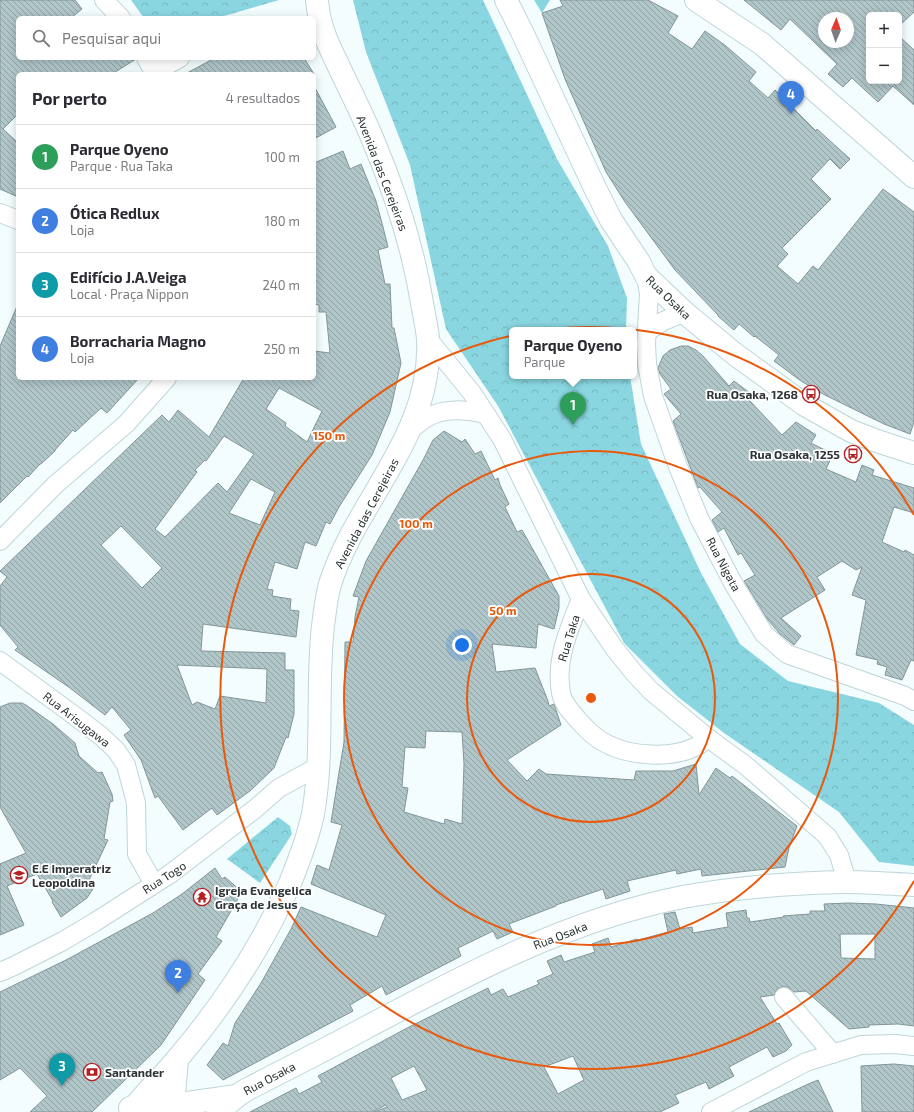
<!DOCTYPE html>
<html lang="pt">
<head>
<meta charset="utf-8">
<style>
  :root { --surface:#fff; --page:#f7f7f7; --text:#2b2b33; --muted:#7c7c81; --line:#e1e1e2; --accent:#b22225 }
  body { margin:0; font-family:"Exo 2",sans-serif; background:var(--page); color:var(--text) }
  .controls { position:absolute; right:12px; top:12px; display:grid; overflow:hidden; border-radius:6px; box-shadow:0 2px 10px #0003 }
  .controls button { width:36px; height:36px; display:grid; place-items:center; padding:0; border:0; border-bottom:1px solid var(--line); background:var(--surface); color:var(--text); font:20px sans-serif }
  .compass { position:absolute; left:818px; top:12px; width:36px; height:36px; border-radius:50%; background:var(--surface); box-shadow:0 2px 10px #0003; rotate:2deg }
  .you { position:absolute; left:462px; top:645px; width:14px; height:14px; margin:-10px; border:3px solid #fff; border-radius:50%; background:#1a73e8; box-shadow:0 0 0 6px #1a73e833 }
  .badge { display:grid; place-items:center; width:26px; height:26px; border-radius:50%; background:var(--accent); color:#fff; font-size:13px; font-weight:700 }
  .pin { position:absolute; translate:-50% -33px; filter:drop-shadow(0 1px 2px #0008) }
  .pin::after { content:''; position:absolute; top:21px; width:14px; height:12px; background:inherit; clip-path:polygon(0 0,100% 0,50% 100%) }
  .popup { position:absolute; left:509px; top:327px; width:128px; height:52px; box-sizing:border-box; display:grid; place-content:center; border-radius:6px; background:var(--surface); filter:drop-shadow(0 1px 3px #0005); font-size:13px; white-space:nowrap; color:var(--muted) }
  .popup b { font-size:15px; color:var(--text) }
  .popup::after { content:''; position:absolute; left:50%; top:100%; margin-left:-8px; border:8px solid transparent; border-top-color:var(--surface) }
  .list { margin:0; padding:0; list-style:none }
  h2 { display:flex; justify-content:space-between; align-items:center; height:52px; margin:0; padding:0 16px; font-size:17px }
  h2 small { font-size:13px; font-weight:400; color:var(--muted) }
  .list li { display:grid; grid-template-columns:26px 1fr auto; gap:12px; align-items:center; box-sizing:border-box; height:64px; padding:0 16px; border-top:1px solid var(--line) }
  .list b { display:block; font-size:15px; white-space:nowrap }
  .list p { margin:0; font-size:13px; white-space:nowrap; color:var(--muted) }
  .list em { font-size:13px; font-style:normal; color:var(--muted) }
  .icon { flex:none; width:22px; height:22px; fill:none; stroke:currentColor; stroke-width:2; stroke-linecap:round; stroke-linejoin:round }
  .map { position:relative; flex:none; width:914px; height:1112px; overflow:hidden }
  .search { position:absolute; background:var(--surface); box-shadow:0 2px 10px #0003; left:16px; top:16px; width:300px; height:44px; display:flex; align-items:center; gap:10px; box-sizing:border-box; padding:0 14px; border-radius:6px; color:var(--muted); font-size:15px }
  .panel { position:absolute; background:var(--surface); box-shadow:0 2px 10px #0003; left:16px; top:72px; width:300px; height:308px; border-radius:6px }
  .map>svg:first-child { display:block }
</style>
</head>
<body>
<div class="map">
<svg width="914" height="1112" viewBox="0 0 914 1112">
  <defs>
    <pattern id="park-crowns" width="20" height="18" patternUnits="userSpaceOnUse"><rect width="20" height="18" fill="#89d6e0"/><path d="M2 6a3 3 0 1 1 6 0M12 15a3 3 0 1 1 6 0" fill="none" stroke="#77b8c1"/></pattern>
    <pattern id="building-back-hatch" width="6" height="6" patternUnits="userSpaceOnUse"><rect width="6" height="6" fill="#b1c6c9"/><path d="M-1 5l2 2M0 0l6 6M5-1l2 2" fill="none" stroke="#90a2a4"/></pattern>
  </defs>
  <rect width="100%" height="100%" fill="#f4fdfe"/>
  <g fill="url(#park-crowns)">
    <polygon points="131,0 279,0 217,18 144,18"/>
    <polygon points="353,0 483,0 557,159 608,246 627,298 626,330 512,330 512,376 630,376 641,444 701,573 740,644 788,681 879,703 914,725 914,866 879,862 839,812 724,733 677,696 624,643 498,406 446,329 410,165 366,52"/>
    <polygon points="278,817 290,826 292,834 260,883 227,859"/>
  </g>
  <polygon fill="#89d6e0" points="534,0 550,0 542,13"/>
  <g fill="url(#building-back-hatch)" stroke="#829699" fill-rule="evenodd">
    <polygon points="0,0 75,0 82,9 71,18 18,18 18,58 136,59 112,74 18,74 18,114 3,129 18,143 18,197 0,189"/>
    <polygon points="560,0 648,0 678,16 668,33 692,49 705,31 726,46 756,72 749,81 768,98 775,90 816,131 817,129 850,159 840,169 830,159 811,179 831,199 782,248 788,254 777,266 798,284 813,266 818,270 883,189 914,212 914,422 910,434 884,424 825,395 801,381 774,361 779,355 755,336 754,337 739,324 734,330 718,316 718,315 675,270 625,202 606,172 565,79 542,13 563,6"/>
    <path d="M 744,0 L 914,0 L 914,12 L 899,26 L 899,15 L 869,15 L 869,81 L 899,81 L 899,36 L 914,50 L 914,105 L 893,86 L 878,102 L 852,78 L 843,87 L 828,74 L 837,64 L 790,19 L 781,30 ZM 824,18 L 848,18 L 848,42 L 824,42 Z"/>
    <polygon points="215,58 304,58 314,74 185,74"/>
    <polygon points="314,86 336,127 314,139"/>
    <path d="M 343,151 L 350,169 L 361,164 L 376,201 L 383,227 L 388,247 L 378,250 L 385,284 L 390,284 L 392,328 L 394,328 L 401,363 L 390,412 L 372,455 L 339,507 L 330,524 L 326,522 L 316,546 L 305,542 L 297,569 L 275,562 L 267,589 L 273,590 L 272,596 L 291,599 L 290,610 L 299,611 L 296,637 L 203,624 L 201,651 L 285,653 L 285,670 L 294,670 L 294,714 L 288,738 L 286,737 L 274,768 L 250,791 L 217,815 L 212,808 L 183,830 L 158,796 L 155,798 L 141,760 L 124,735 L 131,730 L 112,707 L 105,715 L 70,688 L 15,650 L 18,647 L 0,625 L 0,586 L 7,577 L 0,571 L 162,415 L 169,422 L 178,410 L 209,437 L 244,378 L 314,378 L 314,351 L 330,353 L 326,312 L 319,312 L 319,305 L 314,304 L 314,163 ZM 279,388 L 322,411 L 307,442 L 285,426 L 286,423 L 266,409 ZM 224,436 L 254,454 L 227,492 L 218,483 L 165,537 L 155,529 L 197,472 L 195,470 L 205,460 L 206,461 ZM 251,479 L 275,492 L 260,525 L 229,513 ZM 121,526 L 162,568 L 142,588 L 101,545 ZM 177,665 L 267,669 L 266,703 L 220,696 L 215,709 L 197,702 L 192,705 Z"/>
    <polygon points="18,304 18,378 139,378 107,413 101,408 75,432 73,430 55,450 55,451 41,464 40,464 28,477 27,476 0,503 0,346"/>
    <polygon points="681,346 688,346 696,350 703,356 729,386 734,381 754,396 749,400 782,435 796,422 816,435 811,443 833,454 826,469 856,482 862,465 874,470 872,475 914,488 914,513 894,507 882,542 904,552 905,550 914,555 914,661 911,660 902,680 885,675 887,667 877,664 878,660 856,655 866,600 852,595 862,567 856,570 842,561 817,577 825,590 781,618 801,636 794,645 780,634 768,620 744,581 755,575 741,553 738,555 724,528 718,532 712,520 722,512 700,487 698,488 673,421 681,414 664,394 671,389 660,374 658,368 663,356 670,350"/>
    <path d="M 444,431 L 462,442 L 465,439 L 475,454 L 481,451 L 495,480 L 498,478 L 500,485 L 509,504 L 505,507 L 517,532 L 522,530 L 559,596 L 559,608 L 554,629 L 538,624 L 536,648 L 492,644 L 496,672 L 535,668 L 548,701 L 549,706 L 554,704 L 561,725 L 507,760 L 527,781 L 539,769 L 546,774 L 634,780 L 636,771 L 673,771 L 696,764 L 699,795 L 716,768 L 730,778 L 732,776 L 797,826 L 789,848 L 785,867 L 702,876 L 701,869 L 677,874 L 676,870 L 627,881 L 630,891 L 606,899 L 603,889 L 556,905 L 556,906 L 509,924 L 513,932 L 497,939 L 493,931 L 458,948 L 461,956 L 386,995 L 382,986 L 350,1005 L 353,1011 L 223,1080 L 207,1065 L 223,1043 L 228,1046 L 235,1023 L 261,983 L 291,929 L 301,907 L 377,937 L 386,915 L 311,884 L 317,865 L 329,870 L 342,825 L 331,822 L 344,742 L 345,642 L 353,642 L 355,617 L 359,597 L 353,596 L 366,561 L 423,460 L 433,440 ZM 426,731 L 462,732 L 464,764 L 462,824 L 445,819 L 444,824 L 404,812 L 408,788 L 402,787 L 405,747 L 425,748 Z"/>
    <polygon points="10,703 22,703 26,705 53,724 75,743 79,756 98,773 102,772 112,794 113,801 110,802 104,839 108,840 89,880 96,884 87,898 61,917 52,902 53,901 37,874 7,886 24,925 0,935 0,864 26,853 0,807 0,707"/>
    <polygon points="215,868 222,879 225,877 242,892 216,937 222,941 198,974 205,980 161,1045 92,1112 30,1112 47,1096 20,1068 0,1080 0,992 66,960 153,913 182,894"/>
    <path d="M 848,903 L 876,904 L 914,908 L 914,1026 L 898,1024 L 869,1025 L 869,1027 L 849,1029 L 806,991 L 794,992 L 788,987 L 782,987 L 777,989 L 774,995 L 760,997 L 777,1024 L 779,1023 L 792,1045 L 786,1051 L 773,1057 L 767,1047 L 729,1067 L 734,1076 L 709,1089 L 706,1082 L 675,1095 L 679,1103 L 660,1112 L 374,1112 L 387,1107 L 386,1105 L 372,1112 L 250,1112 L 296,1088 L 299,1094 L 322,1082 L 318,1076 L 409,1027 L 488,988 L 491,995 L 503,989 L 508,997 L 539,984 L 537,981 L 553,974 L 547,961 L 561,955 L 564,962 L 595,952 L 592,944 L 608,938 L 611,947 L 637,939 L 638,940 L 668,932 L 664,914 L 675,912 L 680,929 L 692,927 L 693,933 L 728,927 L 726,913 L 746,910 L 747,918 L 749,918 L 750,922 L 784,917 L 783,916 L 810,914 L 810,911 L 825,911 L 824,904 ZM 840,934 L 875,934 L 875,959 L 841,958 ZM 573,1056 L 584,1080 L 558,1094 L 544,1067 ZM 414,1066 L 427,1090 L 402,1100 L 391,1078 Z"/>
    <polygon points="894,1064 914,1066 914,1112 862,1112 861,1066"/>
    <polygon points="818,1080 833,1112 749,1112 806,1085"/>
  </g>
  <g fill="none" stroke-linecap="round" stroke-linejoin="round">
    <defs>
      <g id="street">
        <polyline points="104,0 121,18"/>
        <polyline points="146,58 155,74"/>
        <polyline points="155,72 180,58"/>
        <polyline points="0,213 18,220"/>
        <polyline points="646,276 649,294 646,344 647,364 653,396 677,464 699,518 733,583 764,634 787,654 905,696 914,701"/>
        <path d="M 647,332 C 659,322 670,317 685,313"/>
        <polyline points="428,339 472,393 502,439 581,599 614,648 635,674 651,691 708,738 745,765 827,836 839,855 847,882"/>
        <path d="M 411,429 C 416,426 421,421 426,418 C 445,407 466,410 486,414"/>
        <polyline points="0,541 55,485 126,424 167,378"/>
        <path d="M 581,599 C 569,629 555,660 561,693 C 563,704 572,713 579,721 C 587,730 596,739 607,744 C 630,756 671,759 695,747 C 700,745 704,741 708,738"/>
        <polyline points="0,661 75,716 101,736 116,750 126,765 136,803 137,854 154,884"/>
        <polyline points="0,972 14,966 63,941 95,922 170,874 255,809 279,788 319,766"/>
        <polyline points="784,997 833,1054"/>
        <polyline points="711,1112 806,1062 861,1045 895,1044 914,1046"/>
      </g>
      <g id="secondary">
        <polyline points="506,0 523,34 594,186 611,220 639,262 646,276 685,313 736,355 805,405 851,431 877,441 914,453"/>
        <polyline points="696,0 762,44 914,177"/>
        <polyline points="130,1108 142,1103 161,1103 173,1105 237,1096"/>
        <path d="M 131,1112 C 145,1092 164,1076 179,1057 C 223,1005 262,946 290,883 C 299,861 308,838 313,814 C 324,752 316,689 323,626 C 325,612 326,598 330,584 C 357,499 433,435 428,339 C 427,327 424,315 422,303 C 413,247 395,192 373,140 C 363,116 351,92 340,69 C 328,44 319,27 317,0"/>
        <polyline points="170,1112 173,1105 177,1060"/>
        <path d="M 218,1112 L 237,1096 L 246,1090 C 286,1069 327,1049 367,1027 C 467,974 570,919 683,897 C 737,887 791,883 846,882 C 869,882 892,884 914,885"/>
      </g>
    </defs>
    <use href="#street" stroke="#bfd5d8" stroke-width="20"/>
    <use href="#secondary" stroke="#bfd5d8" stroke-width="24"/>
    <use href="#street" stroke="#fff" stroke-width="18"/>
    <use href="#secondary" stroke="#fff" stroke-width="22"/>
  </g>
  <g fill="none" stroke="#e8590c" stroke-width="2">
    <circle cx="591" cy="698" r="124"/>
    <circle cx="591" cy="698" r="247"/>
    <path d="M914 881A371 371 0 1 1 914 515"/>
  </g>
  <defs>
    <symbol id="bus-ring" viewBox="-11 -11 22 22"><circle r="9.5" fill="#fff" stroke="#b22225" stroke-width="1.5"/><path d="M-5-6H5V4H4V6H2V4H-2V6H-4V4H-5ZM-3.5-4V0h7V-4ZM-3.5 1.2v1.5H-2V1.2ZM2 1.2v1.5H3.5V1.2Z" fill="#b22225"/></symbol>
    <symbol id="school-ring" viewBox="-11 -11 22 22"><circle r="9.5" fill="#fff" stroke="#b22225" stroke-width="1.5"/><path d="M0-5L7-2L0 1L-7-2ZM-4 1L0 2.5L4 1V4Q0 6-4 4Z" fill="#b22225"/></symbol>
    <symbol id="temple-ring" viewBox="-11 -11 22 22"><circle r="9.5" fill="#fff" stroke="#b22225" stroke-width="1.5"/><path d="M0-6L5-2H3V0L6.5 2.5H4V6H1.5V3h-3V6H-4V2.5H-6.5L-3 0V-2H-5Z" fill="#b22225"/></symbol>
    <symbol id="bank-ring" viewBox="-11 -11 22 22"><circle r="9.5" fill="#fff" stroke="#b22225" stroke-width="1.5"/><path d="M-6-4H6V4H-6ZM0-2.3a2.3 2.3 0 1 0 0 4.6a2.3 2.3 0 1 0 0-4.6Z" fill="#b22225"/></symbol>
  </defs>
  <g fill-rule="evenodd">
    <use href="#bus-ring" x="801" y="384" width="20" height="20"/>
    <use href="#bus-ring" x="843" y="444" width="20" height="20"/>
    <use href="#school-ring" x="9" y="865" width="20" height="20"/>
    <use href="#temple-ring" x="192" y="887" width="20" height="20"/>
    <use href="#bank-ring" x="82" y="1062" width="20" height="20"/>
  </g>
  <g text-anchor="middle" dominant-baseline="central" stroke-width="3.5" stroke-linejoin="round" paint-order="stroke">
    <g font-size="12" fill="#2d3536" stroke="#fff">
      <text transform="translate(383 173) rotate(69)">Avenida das Cerejeiras</text>
      <text transform="translate(669 297) rotate(44)">Rua Osaka</text>
      <text transform="translate(366 513) rotate(-62)">Avenida das Cerejeiras</text>
      <text transform="translate(724 564) rotate(62)">Rua Nigata</text>
      <text transform="translate(568 638) rotate(-73)">Rua Taka</text>
      <text transform="translate(77 719) rotate(38)">Rua Arisugawa</text>
      <text transform="translate(164 877) rotate(-33)">Rua Togo</text>
      <text transform="translate(560 935) rotate(-21)">Rua Osaka</text>
      <text transform="translate(269 1078) rotate(-28)">Rua Osaka</text>
    </g>
    <g font-size="12" font-weight="bold" fill="#2d3536" stroke="#fff" text-anchor="start">
      <text x="798" y="394" text-anchor="end">Rua Osaka, 1268</text>
      <text x="840" y="454" text-anchor="end">Rua Osaka, 1255</text>
      <text x="32" y="868">E.E Imperatriz<tspan x="32" dy="14">Leopoldina</tspan></text>
      <text x="215" y="890">Igreja Evangelica<tspan x="215" dy="14">Graça de Jesus</tspan></text>
      <text x="105" y="1072">Santander</text>
    </g>
  </g>
  <circle cx="591" cy="698" r="6" fill="#e8590c" stroke="#fff" stroke-width="2"/>
  <g font-size="12" text-anchor="middle" font-weight="bold" fill="#e8590c" stroke="#fff" stroke-width="3.5" stroke-linejoin="round" paint-order="stroke">
    <text x="329" y="440">150 m</text>
    <text x="416" y="528">100 m</text>
    <text x="503" y="615">50 m</text>
  </g>
</svg>
<div class="controls">
<button>+</button>
<button>−</button>
</div>
<svg class="compass" viewBox="-18 -18 36 36"><path d="M0-13l5 13h-10z" fill="#e53935"/><path d="M0 13l5-13h-10z" fill="#7c7c81"/></svg>
<div class="you"></div>
<div class="pin badge" style="left:573px;top:425px;background:#2e9e5b">1</div>
<div class="popup"><b>Parque Oyeno</b>Parque</div>
<div class="pin badge" style="left:178px;top:993px;background:#3f7fe0">2</div>
<div class="pin badge" style="left:62px;top:1086px;background:#0f9aa8">3</div>
<div class="pin badge" style="left:791px;top:114px;background:#3f7fe0">4</div>
<div class="search"><svg class="icon" aria-label="search" viewBox="0 0 24 24"><circle cx="10" cy="10" r="6"/><path d="M15 15l6 6"/></svg>Pesquisar aqui</div>
<section class="panel">
<h2>Por perto<small>4 resultados</small></h2>
<ul class="list">
<li><span class="badge" style="background:#2e9e5b">1</span><div><b>Parque Oyeno</b><p>Parque · Rua Taka</p></div><em>100 m</em></li>
<li><span class="badge" style="background:#3f7fe0">2</span><div><b>Ótica Redlux</b><p>Loja</p></div><em>180 m</em></li>
<li><span class="badge" style="background:#0f9aa8">3</span><div><b>Edifício J.A.Veiga</b><p>Local · Praça Nippon</p></div><em>240 m</em></li>
<li><span class="badge" style="background:#3f7fe0">4</span><div><b>Borracharia Magno</b><p>Loja</p></div><em>250 m</em></li>
</ul>
</section>
</div>
</body>
</html>
